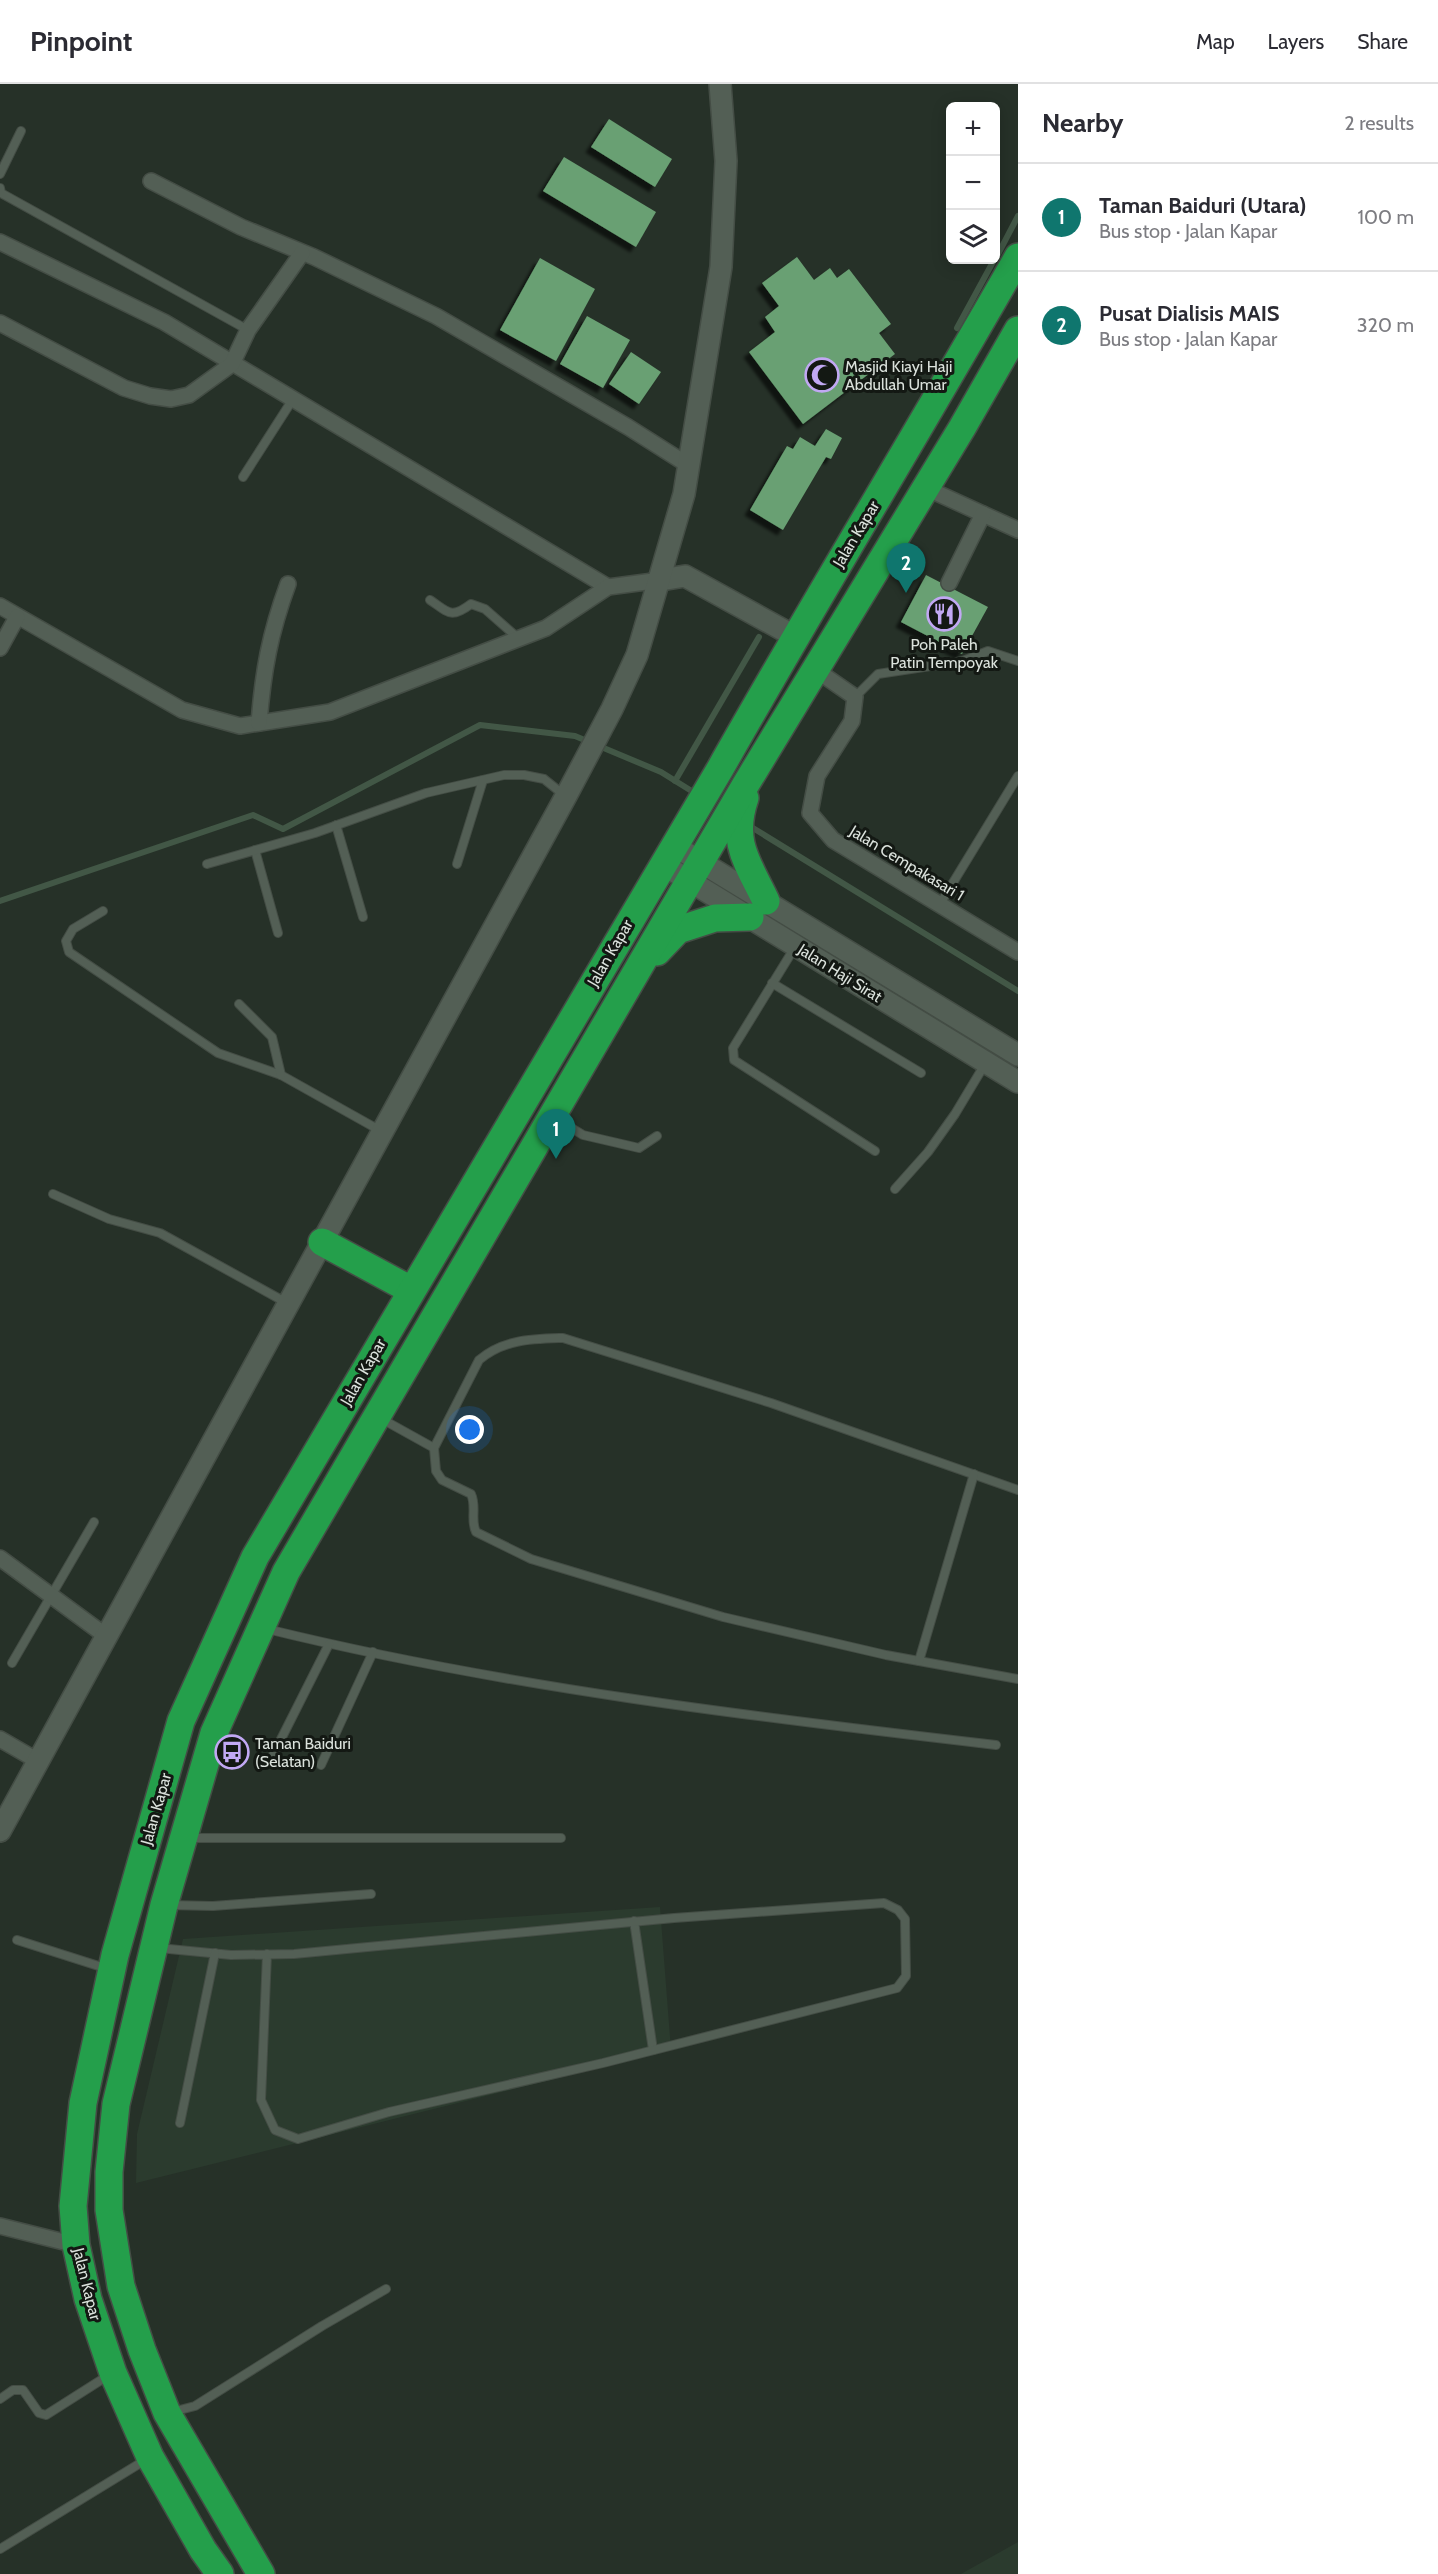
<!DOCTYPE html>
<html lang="en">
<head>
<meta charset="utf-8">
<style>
  :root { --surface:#fff; --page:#f2f2f3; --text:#2b2b33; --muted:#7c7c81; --line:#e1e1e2; --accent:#0f766e }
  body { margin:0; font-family:Cabin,sans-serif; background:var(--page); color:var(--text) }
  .controls { position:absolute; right:18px; top:18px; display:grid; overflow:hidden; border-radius:9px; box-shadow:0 3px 15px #0003 }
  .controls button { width:54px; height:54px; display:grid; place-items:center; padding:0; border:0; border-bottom:2px solid var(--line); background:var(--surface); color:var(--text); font:30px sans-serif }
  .you { position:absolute; left:470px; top:1346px; width:21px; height:21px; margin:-15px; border:4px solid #fff; border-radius:50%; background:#1a73e8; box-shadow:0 0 0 9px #1a73e833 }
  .badge { display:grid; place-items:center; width:39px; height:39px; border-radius:50%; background:var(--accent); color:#fff; font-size:20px; font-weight:700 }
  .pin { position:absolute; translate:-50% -50px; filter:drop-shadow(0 2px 3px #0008) }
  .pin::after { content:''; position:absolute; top:32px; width:21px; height:18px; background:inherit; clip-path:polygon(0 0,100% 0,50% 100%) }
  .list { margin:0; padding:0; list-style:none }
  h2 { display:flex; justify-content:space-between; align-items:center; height:78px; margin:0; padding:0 24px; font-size:26px }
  h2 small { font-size:20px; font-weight:400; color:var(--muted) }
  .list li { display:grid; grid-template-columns:39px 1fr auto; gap:18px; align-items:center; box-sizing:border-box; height:108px; padding:0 24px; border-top:2px solid var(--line) }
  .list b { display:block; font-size:22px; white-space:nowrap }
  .list p { margin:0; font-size:20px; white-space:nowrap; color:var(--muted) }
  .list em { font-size:20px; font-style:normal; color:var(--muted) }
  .icon { flex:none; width:33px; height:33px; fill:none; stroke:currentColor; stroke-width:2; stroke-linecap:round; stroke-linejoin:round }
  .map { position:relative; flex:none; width:1018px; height:2490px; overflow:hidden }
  header { display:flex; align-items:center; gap:36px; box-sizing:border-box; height:84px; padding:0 30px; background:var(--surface); border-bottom:2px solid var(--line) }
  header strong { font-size:28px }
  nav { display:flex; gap:33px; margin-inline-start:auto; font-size:21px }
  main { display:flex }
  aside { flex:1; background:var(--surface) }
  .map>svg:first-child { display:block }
</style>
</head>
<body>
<header>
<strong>Pinpoint</strong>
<nav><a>Map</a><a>Layers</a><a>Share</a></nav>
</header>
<main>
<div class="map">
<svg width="1018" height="2490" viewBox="0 0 1018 2490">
  <defs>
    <filter id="shadow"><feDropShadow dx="-5.5" dy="5.5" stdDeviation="1.5" flood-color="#0009"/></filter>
  </defs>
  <rect width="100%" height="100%" fill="#263128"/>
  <g fill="#2b3b2e">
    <polygon points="660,1823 671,1966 136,2099 137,2050 183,1855"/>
    <polygon points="1018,2458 1018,2490 961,2490"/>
  </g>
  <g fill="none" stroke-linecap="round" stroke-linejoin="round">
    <g stroke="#425746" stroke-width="6">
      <polyline points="996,174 1018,132"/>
      <polyline points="957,244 994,176"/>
      <polyline points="675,697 759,553"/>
      <polyline points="748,741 1018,907"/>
      <polyline points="0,817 253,731 283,745 480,641 575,652 661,688 698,711"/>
    </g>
  </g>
  <g fill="#69a073" filter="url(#shadow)">
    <polygon points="609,35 672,75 655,103 591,63"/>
    <polygon points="564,73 656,128 636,163 543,107"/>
    <polygon points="797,173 814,196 830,184 837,194 849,185 891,240 879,249 895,270 803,340 749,268 775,248 765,233 779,222 762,199"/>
    <polygon points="540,174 595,205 556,277 500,246"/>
    <polygon points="587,232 630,256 603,304 560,280"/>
    <polygon points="631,268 661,288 639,320 609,300"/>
    <polygon points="826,345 842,354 831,375 826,373 783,446 750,426 787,362 793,365 800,353 815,362"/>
    <polygon points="926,491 988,523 962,570 901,538"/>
  </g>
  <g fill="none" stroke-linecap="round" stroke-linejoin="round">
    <defs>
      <g id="lane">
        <polyline points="0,90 21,47"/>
        <polyline points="0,104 1,109 248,246"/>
        <polyline points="243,393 293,315"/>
        <path d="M 430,516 C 449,529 451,535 471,520 L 485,525 L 518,554"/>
        <polyline points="855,613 878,590 963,577 988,567 1018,577"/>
        <polyline points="336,741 363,833"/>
        <polyline points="255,766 278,849"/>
        <polyline points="207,780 315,749 426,709 504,691 524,691 544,695 564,711"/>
        <polyline points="457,780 483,696"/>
        <polyline points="940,820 1018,692"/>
        <polyline points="103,827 73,845 66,857 69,868 218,969 281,991 381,1047"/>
        <polyline points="795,863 733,964 734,976 875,1067"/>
        <polyline points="772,899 921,989"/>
        <polyline points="239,920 272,953 281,991"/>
        <polyline points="555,1034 583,1051 639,1064 657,1052"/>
        <polyline points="895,1105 928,1068 955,1030 985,980"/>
        <polyline points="53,1110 109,1135 160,1149 287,1219"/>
        <polyline points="380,1334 434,1364"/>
        <path d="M 1018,1406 L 771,1319 L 563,1254 C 532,1255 504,1255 479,1276 L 434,1364 L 436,1387 L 442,1396 L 471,1410 C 477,1423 470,1436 476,1448 L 531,1475 L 723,1533 L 886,1571 L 1018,1595"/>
        <path d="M 267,1545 C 503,1603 754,1633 996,1661"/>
        <polyline points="919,1577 974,1390"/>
        <polyline points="12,1579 94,1438"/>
        <polyline points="272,1673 329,1560"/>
        <polyline points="321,1681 373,1568"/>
        <polyline points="189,1754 561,1754"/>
        <polyline points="168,1821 213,1822 371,1810"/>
        <polyline points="634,1837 653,1966"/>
        <polyline points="17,1856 108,1885"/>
        <polyline points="159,1864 231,1871 294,1870 674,1834 884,1819 898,1826 905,1835 906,1892 897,1904 603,1979 389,2028 298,2055 275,2046 261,2016 267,1870"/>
        <polyline points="180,2039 215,1869"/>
        <polyline points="0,2315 13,2306 23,2306 39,2329 46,2331 109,2291"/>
        <polyline points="172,2328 195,2322 322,2242 386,2205"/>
        <polyline points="0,2465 147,2375"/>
      </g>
      <g id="street">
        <polyline points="151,97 241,143 314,173 436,232 628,343 688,381"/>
        <polyline points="0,158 164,238 608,503"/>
        <polyline points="0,239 124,304 150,312 171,315 189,311 232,280 248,246 302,169"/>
        <polyline points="926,404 1018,446"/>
        <polyline points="949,499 983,430"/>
        <polyline points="0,522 182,626 240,642 330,628 546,544 608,503 661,496"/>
        <polyline points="0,564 17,533"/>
        <polyline points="816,586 855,613 852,637 817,692 810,729 833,756 1018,868"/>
        <path d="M 259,639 C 263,587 270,549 288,500"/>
        <polyline points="0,1474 106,1552"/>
        <polyline points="0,1655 38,1677"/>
        <polyline points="0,2142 76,2161"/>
      </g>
      <g id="secondary">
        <polyline points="661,496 685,492 794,552"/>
        <polyline points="673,761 1018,971"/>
        <polyline points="662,780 1018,998"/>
        <polyline points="0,1747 566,712 612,625 637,571 684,410 721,183 726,77 720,0"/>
      </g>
      <g id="highway">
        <path d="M 745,714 C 730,758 748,779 766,817"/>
        <polyline points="657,868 678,846 715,834 750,833"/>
        <polyline points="322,1158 411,1206"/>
        <path d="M 220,2490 L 203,2466 L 150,2373 L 113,2289 L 88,2215 L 76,2161 L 73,2122 L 83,2019 L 115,1871 L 181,1637 L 255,1473 L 720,685 C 817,513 920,345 1018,173"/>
        <polyline points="261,2490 167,2329 142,2266 121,2202 109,2126 109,2088 116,2020 164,1821 214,1649 286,1488 746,700 962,344 1018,246"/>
      </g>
    </defs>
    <use href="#lane" stroke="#444d45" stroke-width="10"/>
    <use href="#street" stroke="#444d45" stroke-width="18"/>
    <use href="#secondary" stroke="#444d45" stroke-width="24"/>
    <use href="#highway" stroke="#444d45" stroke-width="30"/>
    <use href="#lane" stroke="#535f55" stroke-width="8"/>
    <use href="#street" stroke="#535f55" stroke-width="15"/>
    <use href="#secondary" stroke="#535f55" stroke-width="21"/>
    <use href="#highway" stroke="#249f4b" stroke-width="27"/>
  </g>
  <defs>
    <symbol id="mosque-ring" viewBox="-11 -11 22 22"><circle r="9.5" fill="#131813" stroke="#c1a8f3" stroke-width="1.5"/><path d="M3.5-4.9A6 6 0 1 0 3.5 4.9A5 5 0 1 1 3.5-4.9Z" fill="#c1a8f3"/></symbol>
    <symbol id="restaurant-ring" viewBox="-11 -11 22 22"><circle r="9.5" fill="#131813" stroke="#c1a8f3" stroke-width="1.5"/><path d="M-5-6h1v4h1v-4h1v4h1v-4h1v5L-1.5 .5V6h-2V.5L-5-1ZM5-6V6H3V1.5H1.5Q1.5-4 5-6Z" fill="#c1a8f3"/></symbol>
    <symbol id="bus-ring" viewBox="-11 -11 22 22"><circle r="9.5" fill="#131813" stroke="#c1a8f3" stroke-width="1.5"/><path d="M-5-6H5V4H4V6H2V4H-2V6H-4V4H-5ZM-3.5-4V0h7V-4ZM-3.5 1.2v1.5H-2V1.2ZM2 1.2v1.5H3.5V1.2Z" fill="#c1a8f3"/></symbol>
  </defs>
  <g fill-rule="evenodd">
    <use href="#mosque-ring" x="803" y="272" width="38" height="38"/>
    <use href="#restaurant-ring" x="925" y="511" width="38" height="38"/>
    <use href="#bus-ring" x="213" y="1649" width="38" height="38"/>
  </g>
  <g text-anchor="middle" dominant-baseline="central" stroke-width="6" stroke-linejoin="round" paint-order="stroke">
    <g font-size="16" fill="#dbe2dc" stroke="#131813" text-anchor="start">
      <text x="845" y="282">Masjid Kiayi Haji<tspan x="845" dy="18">Abdullah Umar</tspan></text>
      <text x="944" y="560" text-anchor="middle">Poh Paleh<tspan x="944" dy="18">Patin Tempoyak</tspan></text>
      <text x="255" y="1659">Taman Baiduri<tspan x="255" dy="18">(Selatan)</tspan></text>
    </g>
    <g font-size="16" fill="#dbe2dc" stroke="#131813">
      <text transform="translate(856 450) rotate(-59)">Jalan Kapar</text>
      <text transform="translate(907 779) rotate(31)">Jalan Cempakasari 1</text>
      <text transform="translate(610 869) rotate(-60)">Jalan Kapar</text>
      <text transform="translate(840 889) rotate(32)">Jalan Haji Sirat</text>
      <text transform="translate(363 1288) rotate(-60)">Jalan Kapar</text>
      <text transform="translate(156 1725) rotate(-74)">Jalan Kapar</text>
      <text transform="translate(87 2200) rotate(76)">Jalan Kapar</text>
    </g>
  </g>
</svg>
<div class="controls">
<button>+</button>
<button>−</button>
<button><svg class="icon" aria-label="layers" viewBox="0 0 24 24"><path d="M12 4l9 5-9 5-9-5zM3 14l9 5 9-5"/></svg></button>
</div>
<div class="you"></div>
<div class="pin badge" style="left:556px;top:1075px">1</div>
<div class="pin badge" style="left:906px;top:509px">2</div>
</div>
<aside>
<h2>Nearby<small>2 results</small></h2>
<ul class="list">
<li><span class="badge">1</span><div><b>Taman Baiduri (Utara)</b><p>Bus stop · Jalan Kapar</p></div><em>100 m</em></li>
<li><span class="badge">2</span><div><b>Pusat Dialisis MAIS</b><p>Bus stop · Jalan Kapar</p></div><em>320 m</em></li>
</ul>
</aside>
</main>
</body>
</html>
